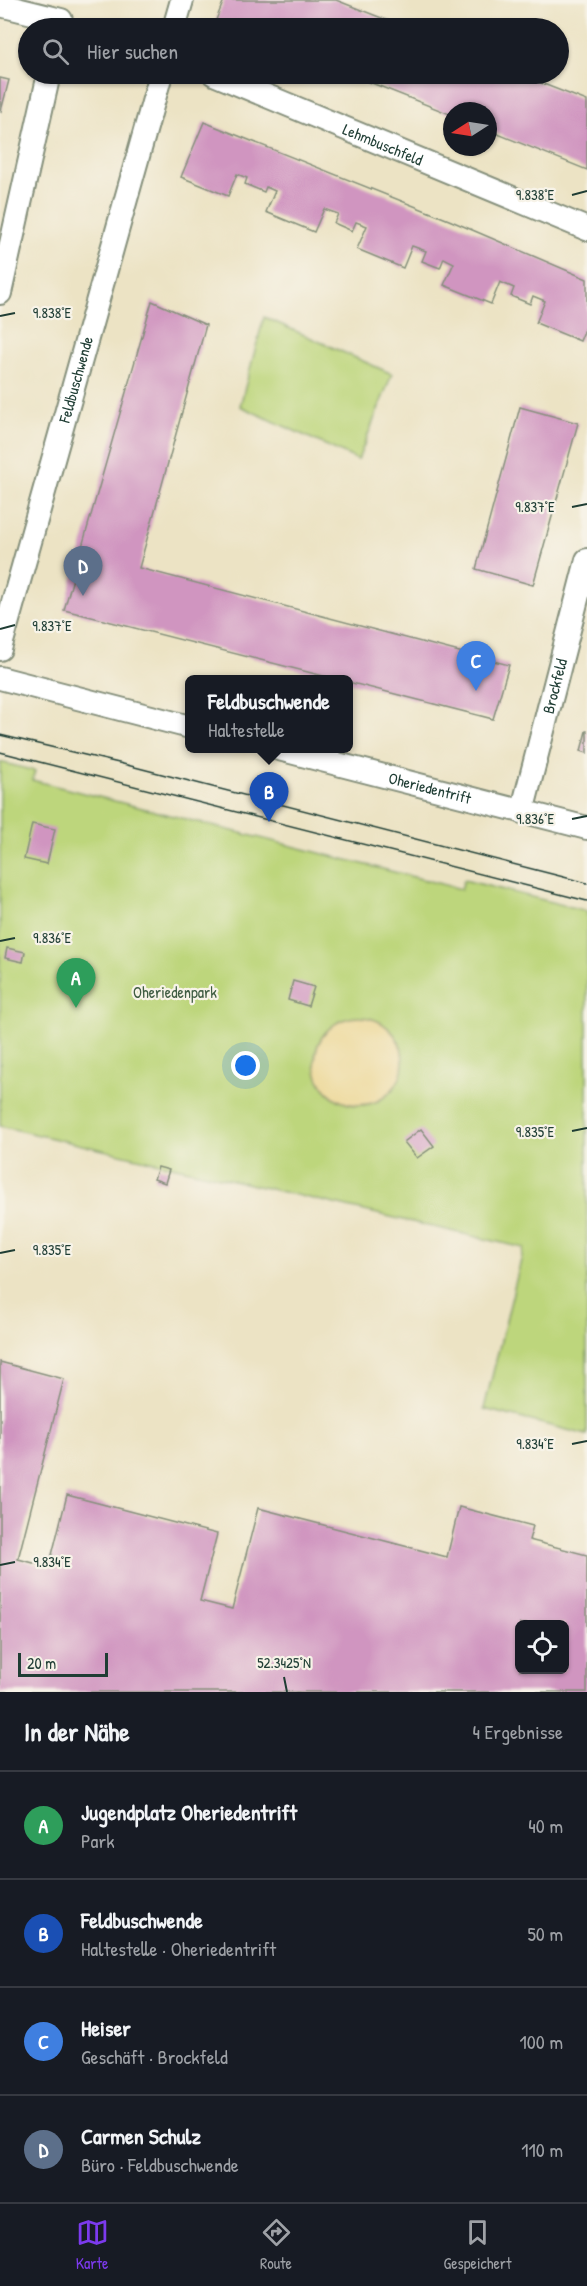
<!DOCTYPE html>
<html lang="de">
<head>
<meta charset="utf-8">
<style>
  :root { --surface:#171b24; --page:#242831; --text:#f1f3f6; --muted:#9ea1a6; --line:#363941; --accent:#7c3aed }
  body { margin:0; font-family:"Patrick Hand",sans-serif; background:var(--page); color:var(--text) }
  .controls { position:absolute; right:18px; bottom:18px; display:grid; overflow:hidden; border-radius:9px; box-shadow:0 2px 4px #0004 }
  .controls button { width:54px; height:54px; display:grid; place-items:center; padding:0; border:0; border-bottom:2px solid var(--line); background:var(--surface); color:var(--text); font:30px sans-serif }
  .compass { position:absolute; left:443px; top:102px; width:54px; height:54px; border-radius:50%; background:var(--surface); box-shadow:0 2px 4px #0004; rotate:258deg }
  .scale { position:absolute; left:18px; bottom:15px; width:90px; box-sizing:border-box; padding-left:6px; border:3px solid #1f3d34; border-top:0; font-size:16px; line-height:21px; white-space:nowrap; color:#1f3d34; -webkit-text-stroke:4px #f7f3e8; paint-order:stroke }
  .you { position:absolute; left:246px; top:1066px; width:21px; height:21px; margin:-15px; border:4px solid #fff; border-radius:50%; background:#1a73e8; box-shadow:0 0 0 9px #1a73e833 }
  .badge { display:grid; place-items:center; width:39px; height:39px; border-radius:50%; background:var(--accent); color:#fff; font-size:20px; font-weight:700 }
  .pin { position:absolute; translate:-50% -50px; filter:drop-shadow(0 2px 3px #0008) }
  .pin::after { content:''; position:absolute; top:32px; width:21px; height:18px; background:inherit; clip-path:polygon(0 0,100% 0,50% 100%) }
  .popup { position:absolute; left:185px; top:675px; width:168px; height:78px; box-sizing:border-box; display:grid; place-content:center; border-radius:9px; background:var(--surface); filter:drop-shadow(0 2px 4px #0005); font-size:20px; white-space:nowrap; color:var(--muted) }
  .popup b { font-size:22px; color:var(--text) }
  .popup::after { content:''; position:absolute; left:50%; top:100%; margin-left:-12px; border:12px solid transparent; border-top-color:var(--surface) }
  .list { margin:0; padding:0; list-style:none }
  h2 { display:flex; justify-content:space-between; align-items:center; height:78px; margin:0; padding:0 24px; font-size:26px }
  h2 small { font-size:20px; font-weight:400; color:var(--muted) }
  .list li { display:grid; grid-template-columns:39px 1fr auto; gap:18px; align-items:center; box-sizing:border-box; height:108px; padding:0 24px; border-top:2px solid var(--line) }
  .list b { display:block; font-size:22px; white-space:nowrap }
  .list p { margin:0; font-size:20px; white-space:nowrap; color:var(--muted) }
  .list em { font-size:20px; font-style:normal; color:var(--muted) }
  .icon { flex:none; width:33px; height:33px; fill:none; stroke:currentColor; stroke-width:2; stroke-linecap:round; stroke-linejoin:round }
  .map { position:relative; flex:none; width:587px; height:1692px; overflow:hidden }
  .search { position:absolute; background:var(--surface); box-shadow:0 2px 4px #0004; left:18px; right:18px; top:18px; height:66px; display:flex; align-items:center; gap:15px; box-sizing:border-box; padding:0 21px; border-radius:33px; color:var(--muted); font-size:22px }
  .sheet { height:510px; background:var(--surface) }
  nav { display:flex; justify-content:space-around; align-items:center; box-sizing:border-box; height:84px; border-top:2px solid var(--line); background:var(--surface); font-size:16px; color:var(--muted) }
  nav a { display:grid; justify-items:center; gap:3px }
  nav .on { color:var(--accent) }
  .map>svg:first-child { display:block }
</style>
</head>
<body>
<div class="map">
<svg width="587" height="1692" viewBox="0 0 587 1692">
  <rect width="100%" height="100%" fill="#f7f3e8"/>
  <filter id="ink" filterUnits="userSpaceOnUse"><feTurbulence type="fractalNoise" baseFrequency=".0167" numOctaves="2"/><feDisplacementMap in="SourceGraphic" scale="12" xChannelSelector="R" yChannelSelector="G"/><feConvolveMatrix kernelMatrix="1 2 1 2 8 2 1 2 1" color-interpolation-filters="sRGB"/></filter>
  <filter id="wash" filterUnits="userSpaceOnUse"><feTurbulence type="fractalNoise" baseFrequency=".008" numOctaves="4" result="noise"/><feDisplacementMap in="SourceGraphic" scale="24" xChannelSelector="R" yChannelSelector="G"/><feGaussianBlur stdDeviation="1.35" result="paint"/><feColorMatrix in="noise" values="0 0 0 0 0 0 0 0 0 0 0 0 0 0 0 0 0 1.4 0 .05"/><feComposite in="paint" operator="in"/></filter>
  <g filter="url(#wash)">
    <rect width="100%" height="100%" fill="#ece3c4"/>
    <g fill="#bdd67b" stroke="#6e8a58" stroke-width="1.5">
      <polygon points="264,317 392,374 358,460 240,406"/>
      <polygon points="0,762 35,771 32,780 461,889 464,880 587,911 587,1435 484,1409 524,1248 0,1126"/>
    </g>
    <circle fill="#eeda9e" stroke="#868c69" stroke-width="1.5" cx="359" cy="1061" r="44"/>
    <g id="blocks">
      <g fill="#d095c0" fill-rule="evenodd">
        <polygon points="224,0 336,0 407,28 238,28 216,20"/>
        <polygon points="349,74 518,74 587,101 587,170 488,130 488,111 452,111 452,115"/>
        <polygon points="0,78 9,80 1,111 0,110"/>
        <polygon points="204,122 449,220 587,279 587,324 580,341 536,323 545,301 533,296 530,304 511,296 514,288 500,282 491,304 444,285 454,263 444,258 440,268 422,261 426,251 412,246 403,268 357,249 367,226 356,222 352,231 334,223 338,214 324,209 314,232 266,212 275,191 266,187 264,192 245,184 247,178 237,174 228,196 181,177"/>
        <polygon points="152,301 206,325 139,568 509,665 493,719 348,682 348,680 339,680 64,610"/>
        <polygon points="520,407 578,423 533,585 476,569"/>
        <polygon points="586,731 587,731 587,753 581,751"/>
        <polygon points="32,824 55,829 47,864 24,859"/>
        <polygon points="7,948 25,952 23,962 5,958"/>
        <polygon points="293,981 314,987 308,1006 288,1000"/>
        <polygon points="421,1129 434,1146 417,1158 404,1142"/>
        <polygon points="158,1167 169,1170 165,1183 154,1179"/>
        <path d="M 0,1362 L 64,1379 L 18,1559 L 49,1567 L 67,1495 L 217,1534 L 200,1601 L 232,1609 L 258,1508 L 447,1557 L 459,1507 L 533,1526 L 529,1540 L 587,1555 L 587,1692 L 0,1692 ZM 520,1624 L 564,1624 L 564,1670 L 520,1670 Z"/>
      </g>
    </g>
  </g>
  <g filter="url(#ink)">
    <use href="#blocks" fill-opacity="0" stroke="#86907c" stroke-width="1.5"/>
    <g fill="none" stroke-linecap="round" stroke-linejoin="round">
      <defs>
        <g id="minor">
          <polyline points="0,5 61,20"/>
          <polyline points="174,28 182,0"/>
          <path id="s1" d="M 214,74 L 587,229"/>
          <polyline points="0,293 49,74"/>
          <path id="s2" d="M 0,649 L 161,74"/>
          <polyline points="0,678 190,727"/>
          <path id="s3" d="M 275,748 L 587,828"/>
          <path id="s4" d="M 522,812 L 587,560"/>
        </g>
      </defs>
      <use href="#minor" stroke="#86907c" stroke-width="26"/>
      <use href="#minor" stroke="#fff" stroke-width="22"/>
      <g stroke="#1f3d34" stroke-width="1.5">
        <polyline points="0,735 123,764 587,883"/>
        <polyline points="0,752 587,901"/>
      </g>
    </g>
  </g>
  <path fill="none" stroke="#1f3d34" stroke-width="2" d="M 572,195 L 587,191M 0,316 L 15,313M 572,507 L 587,504M 0,629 L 15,625M 572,819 L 587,816M 0,941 L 15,938M 572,1131 L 587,1128M 0,1253 L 15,1250M 572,1444 L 587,1441M 0,1565 L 15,1562M 284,1677 L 287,1692"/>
  <g text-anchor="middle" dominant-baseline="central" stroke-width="4.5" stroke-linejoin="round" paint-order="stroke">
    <g font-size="16" fill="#1f3d34" stroke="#f7f3e8">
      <text stroke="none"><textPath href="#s1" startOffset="183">Lehmbuschfeld</textPath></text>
      <text stroke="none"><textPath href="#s2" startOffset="280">Feldbuschwende</textPath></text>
      <text stroke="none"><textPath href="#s4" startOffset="130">Brockfeld</textPath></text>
      <text stroke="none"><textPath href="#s3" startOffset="160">Oheriedentrift</textPath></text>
    </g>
    <g font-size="16" fill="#3f5c42" stroke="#f7f3e8">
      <text x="175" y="992">Oheriedenpark</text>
    </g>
  </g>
  <g font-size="15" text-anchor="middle" fill="#1f3d34" stroke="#f7f3e8" stroke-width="4.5" stroke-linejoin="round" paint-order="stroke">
    <text x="535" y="200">9.838°E</text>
    <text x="52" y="318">9.838°E</text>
    <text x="535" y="512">9.837°E</text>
    <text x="52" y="631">9.837°E</text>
    <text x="535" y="824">9.836°E</text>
    <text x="52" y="943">9.836°E</text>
    <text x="535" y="1137">9.835°E</text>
    <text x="52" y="1255">9.835°E</text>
    <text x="535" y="1449">9.834°E</text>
    <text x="52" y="1567">9.834°E</text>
    <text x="284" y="1668">52.3425°N</text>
  </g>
</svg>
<div class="controls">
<button><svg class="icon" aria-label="locate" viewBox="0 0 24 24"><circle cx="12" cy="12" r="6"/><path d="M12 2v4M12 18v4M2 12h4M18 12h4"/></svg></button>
</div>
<svg class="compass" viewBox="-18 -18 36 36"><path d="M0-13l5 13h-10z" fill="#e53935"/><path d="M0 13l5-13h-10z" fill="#9ea1a6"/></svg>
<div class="scale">20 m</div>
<div class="you"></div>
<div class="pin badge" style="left:76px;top:1008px;background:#2e9e5b">A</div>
<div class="pin badge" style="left:269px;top:822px;background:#1a4fb4">B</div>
<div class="popup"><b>Feldbuschwende</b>Haltestelle</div>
<div class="pin badge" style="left:476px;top:691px;background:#3f7fe0">C</div>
<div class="pin badge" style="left:83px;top:596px;background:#5c6f8a">D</div>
<div class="search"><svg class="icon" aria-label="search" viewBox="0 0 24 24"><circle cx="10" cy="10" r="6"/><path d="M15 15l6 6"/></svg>Hier suchen</div>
</div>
<section class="sheet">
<h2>In der Nähe<small>4 Ergebnisse</small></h2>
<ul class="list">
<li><span class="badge" style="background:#2e9e5b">A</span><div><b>Jugendplatz Oheriedentrift</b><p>Park</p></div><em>40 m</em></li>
<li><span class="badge" style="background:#1a4fb4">B</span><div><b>Feldbuschwende</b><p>Haltestelle · Oheriedentrift</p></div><em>50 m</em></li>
<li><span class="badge" style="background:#3f7fe0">C</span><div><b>Heiser</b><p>Geschäft · Brockfeld</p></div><em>100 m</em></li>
<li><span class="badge" style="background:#5c6f8a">D</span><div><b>Carmen Schulz</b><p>Büro · Feldbuschwende</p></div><em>110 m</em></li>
</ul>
</section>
<nav>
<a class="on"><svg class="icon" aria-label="map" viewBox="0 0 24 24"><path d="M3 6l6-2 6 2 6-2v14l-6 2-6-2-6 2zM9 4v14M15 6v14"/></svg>Karte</a>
<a><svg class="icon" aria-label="directions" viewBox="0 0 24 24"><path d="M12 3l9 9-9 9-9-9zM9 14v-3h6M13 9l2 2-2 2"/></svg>Route</a>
<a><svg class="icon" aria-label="saved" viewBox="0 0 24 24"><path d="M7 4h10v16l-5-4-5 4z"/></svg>Gespeichert</a>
</nav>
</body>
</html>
